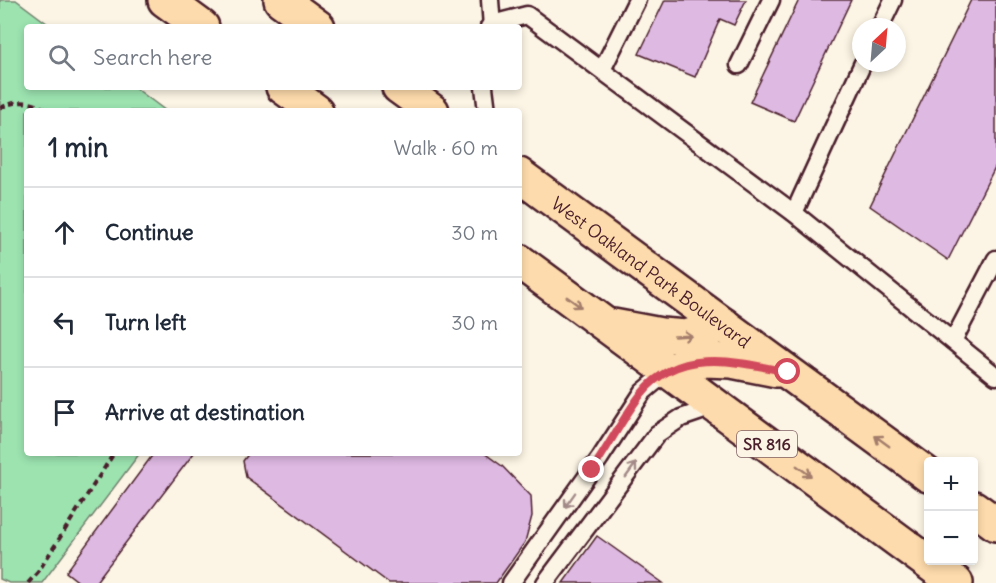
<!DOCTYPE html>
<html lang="en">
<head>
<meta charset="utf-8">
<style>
  :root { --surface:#fff; --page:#f2f2f3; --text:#1f2937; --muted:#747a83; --line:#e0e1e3 }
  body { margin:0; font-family:Delius,sans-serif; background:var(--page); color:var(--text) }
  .controls { position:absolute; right:18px; bottom:18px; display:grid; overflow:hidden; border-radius:6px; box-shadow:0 3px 9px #0003 }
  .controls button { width:54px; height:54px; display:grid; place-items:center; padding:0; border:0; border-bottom:2px solid var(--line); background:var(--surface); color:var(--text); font:30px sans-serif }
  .compass { position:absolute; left:852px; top:18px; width:54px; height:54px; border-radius:50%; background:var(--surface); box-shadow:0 3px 9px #0003; rotate:26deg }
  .stop { position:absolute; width:18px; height:18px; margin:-14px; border:4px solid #d1495b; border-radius:50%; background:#fff }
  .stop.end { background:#d1495b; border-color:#fff; box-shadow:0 2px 6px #0008 }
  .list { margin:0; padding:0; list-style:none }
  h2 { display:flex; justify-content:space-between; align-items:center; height:78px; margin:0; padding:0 24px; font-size:26px }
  h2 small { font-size:20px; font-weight:400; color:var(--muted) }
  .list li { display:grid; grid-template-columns:39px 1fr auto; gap:18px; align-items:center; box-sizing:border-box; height:90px; padding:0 24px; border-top:2px solid var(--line) }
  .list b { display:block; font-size:22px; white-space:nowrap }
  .list em { font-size:20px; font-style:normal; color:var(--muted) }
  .icon { flex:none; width:33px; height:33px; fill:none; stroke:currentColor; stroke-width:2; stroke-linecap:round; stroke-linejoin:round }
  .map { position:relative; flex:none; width:996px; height:583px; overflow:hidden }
  .search { position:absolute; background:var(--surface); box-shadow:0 3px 9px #0003; left:24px; top:24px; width:498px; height:66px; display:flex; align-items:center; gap:15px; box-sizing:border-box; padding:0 21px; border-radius:6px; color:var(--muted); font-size:22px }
  .panel { position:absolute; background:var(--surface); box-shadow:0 3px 9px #0003; left:24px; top:108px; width:498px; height:348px; border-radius:6px }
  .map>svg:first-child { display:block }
</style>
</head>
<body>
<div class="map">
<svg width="996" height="583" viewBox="0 0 996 583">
  <rect width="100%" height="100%" fill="#fcf5e5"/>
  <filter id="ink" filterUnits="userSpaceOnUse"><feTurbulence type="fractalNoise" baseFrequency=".0167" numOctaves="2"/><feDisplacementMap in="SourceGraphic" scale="12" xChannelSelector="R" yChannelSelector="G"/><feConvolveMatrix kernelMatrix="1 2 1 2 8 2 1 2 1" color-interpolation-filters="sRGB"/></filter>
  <g filter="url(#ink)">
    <polygon fill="#9ce3b0" stroke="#73816e" stroke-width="1.5" points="0,0 16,0 52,27 27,27 27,87 134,87 166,111 27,111 27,453 140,453 42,583 9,583 0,579"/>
    <g fill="#deb9e2" stroke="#4a1f2b" stroke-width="1.5">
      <polygon points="665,0 746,0 734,25 720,19 695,77 639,54"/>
      <polygon points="799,0 851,0 794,121 750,102"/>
      <polygon points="971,0 996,0 996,165 948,260 870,206"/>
      <polygon points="154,453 194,453 95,583 80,583 66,572"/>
      <polygon points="249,453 484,453 502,466 531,496 532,516 525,542 496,583 389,583 246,477 243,461"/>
      <polygon points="597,536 663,583 563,583"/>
    </g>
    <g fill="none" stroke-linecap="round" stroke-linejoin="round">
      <defs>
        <g id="lane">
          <polyline points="490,0 492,27"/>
          <polyline points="489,27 492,24 527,15 794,213 996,376"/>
          <polyline points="880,27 893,0"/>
          <polyline points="739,65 771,0"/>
          <polyline points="602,70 637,0"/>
          <polyline points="484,87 487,111"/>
          <polyline points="794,213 863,63"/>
          <polyline points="953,341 996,259"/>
          <polyline points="511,583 600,458 643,392 668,371"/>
          <polyline points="545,583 657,434 681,418 716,406"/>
        </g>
        <g id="primary">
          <polyline points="165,0 202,27"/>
          <polyline points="281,0 318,27"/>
          <polyline points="283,87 316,111"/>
          <polyline points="399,87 432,111"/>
          <path id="s1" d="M 519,175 L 928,475"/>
          <polyline points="519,261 956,583"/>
          <polyline points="613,326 661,335 686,337 724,325"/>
          <polyline points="668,371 704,360 732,361 777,370"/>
          <polyline points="974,508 996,524"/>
        </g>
      </defs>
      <use href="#lane" stroke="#4a1f2b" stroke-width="21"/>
      <use href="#primary" stroke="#4a1f2b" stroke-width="38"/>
      <g stroke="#4a1f2b" stroke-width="4" stroke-dasharray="6 4.5" stroke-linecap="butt">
        <path d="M 0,108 C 19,99 31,101 49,111"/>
        <polyline points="28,583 38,572 114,453"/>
      </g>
      <use href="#lane" stroke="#fcf5e5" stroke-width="16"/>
      <use href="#primary" stroke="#fedbac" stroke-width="33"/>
    </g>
    <defs><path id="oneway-shaft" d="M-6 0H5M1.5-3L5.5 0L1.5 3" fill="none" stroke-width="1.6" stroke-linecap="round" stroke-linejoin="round" transform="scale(1.5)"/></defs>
    <g stroke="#a47d6c">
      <use href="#oneway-shaft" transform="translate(574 302) rotate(36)"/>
      <use href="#oneway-shaft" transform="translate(683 336) rotate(-3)"/>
      <use href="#oneway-shaft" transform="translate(882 441) rotate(-144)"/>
      <use href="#oneway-shaft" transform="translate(804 471) rotate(36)"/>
    </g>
    <g stroke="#a38a88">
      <use href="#oneway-shaft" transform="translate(631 470) rotate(-54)"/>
      <use href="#oneway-shaft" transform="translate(570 500) rotate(125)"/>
    </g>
  </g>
  <g fill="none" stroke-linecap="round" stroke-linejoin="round" filter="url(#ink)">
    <path stroke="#d1495b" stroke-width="8" d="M 592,470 C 609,446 623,417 642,393 C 680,346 738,362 788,372"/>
  </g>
  <g text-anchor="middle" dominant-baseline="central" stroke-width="4.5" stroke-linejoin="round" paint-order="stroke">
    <rect fill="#fcf5e5" stroke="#7f5f63" stroke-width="1.5" x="737" y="431" width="60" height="26" rx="4.5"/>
    <g font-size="16" font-weight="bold" fill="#4a1f2b">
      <text x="767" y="444">SR 816</text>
    </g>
    <g font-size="18" fill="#4a1f2b" stroke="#fcf5e5">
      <text stroke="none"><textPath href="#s1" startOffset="164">West Oakland Park Boulevard</textPath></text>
    </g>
  </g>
</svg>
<div class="controls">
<button>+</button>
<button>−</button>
</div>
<svg class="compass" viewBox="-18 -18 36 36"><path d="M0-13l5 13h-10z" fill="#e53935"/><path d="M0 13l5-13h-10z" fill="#747a83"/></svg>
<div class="stop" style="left:788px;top:372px"></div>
<div class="stop end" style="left:592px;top:470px"></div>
<div class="search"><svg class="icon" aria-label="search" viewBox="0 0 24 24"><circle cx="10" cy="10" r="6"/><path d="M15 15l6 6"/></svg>Search here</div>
<section class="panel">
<h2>1 min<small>Walk · 60 m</small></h2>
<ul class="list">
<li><svg class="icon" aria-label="ahead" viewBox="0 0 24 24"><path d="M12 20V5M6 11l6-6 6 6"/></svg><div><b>Continue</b></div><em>30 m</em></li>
<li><svg class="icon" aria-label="left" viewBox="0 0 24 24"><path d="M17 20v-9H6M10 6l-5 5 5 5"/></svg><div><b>Turn left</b></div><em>30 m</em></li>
<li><svg class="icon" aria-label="arrive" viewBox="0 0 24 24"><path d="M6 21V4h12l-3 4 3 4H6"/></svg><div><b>Arrive at destination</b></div></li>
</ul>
</section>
</div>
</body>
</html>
